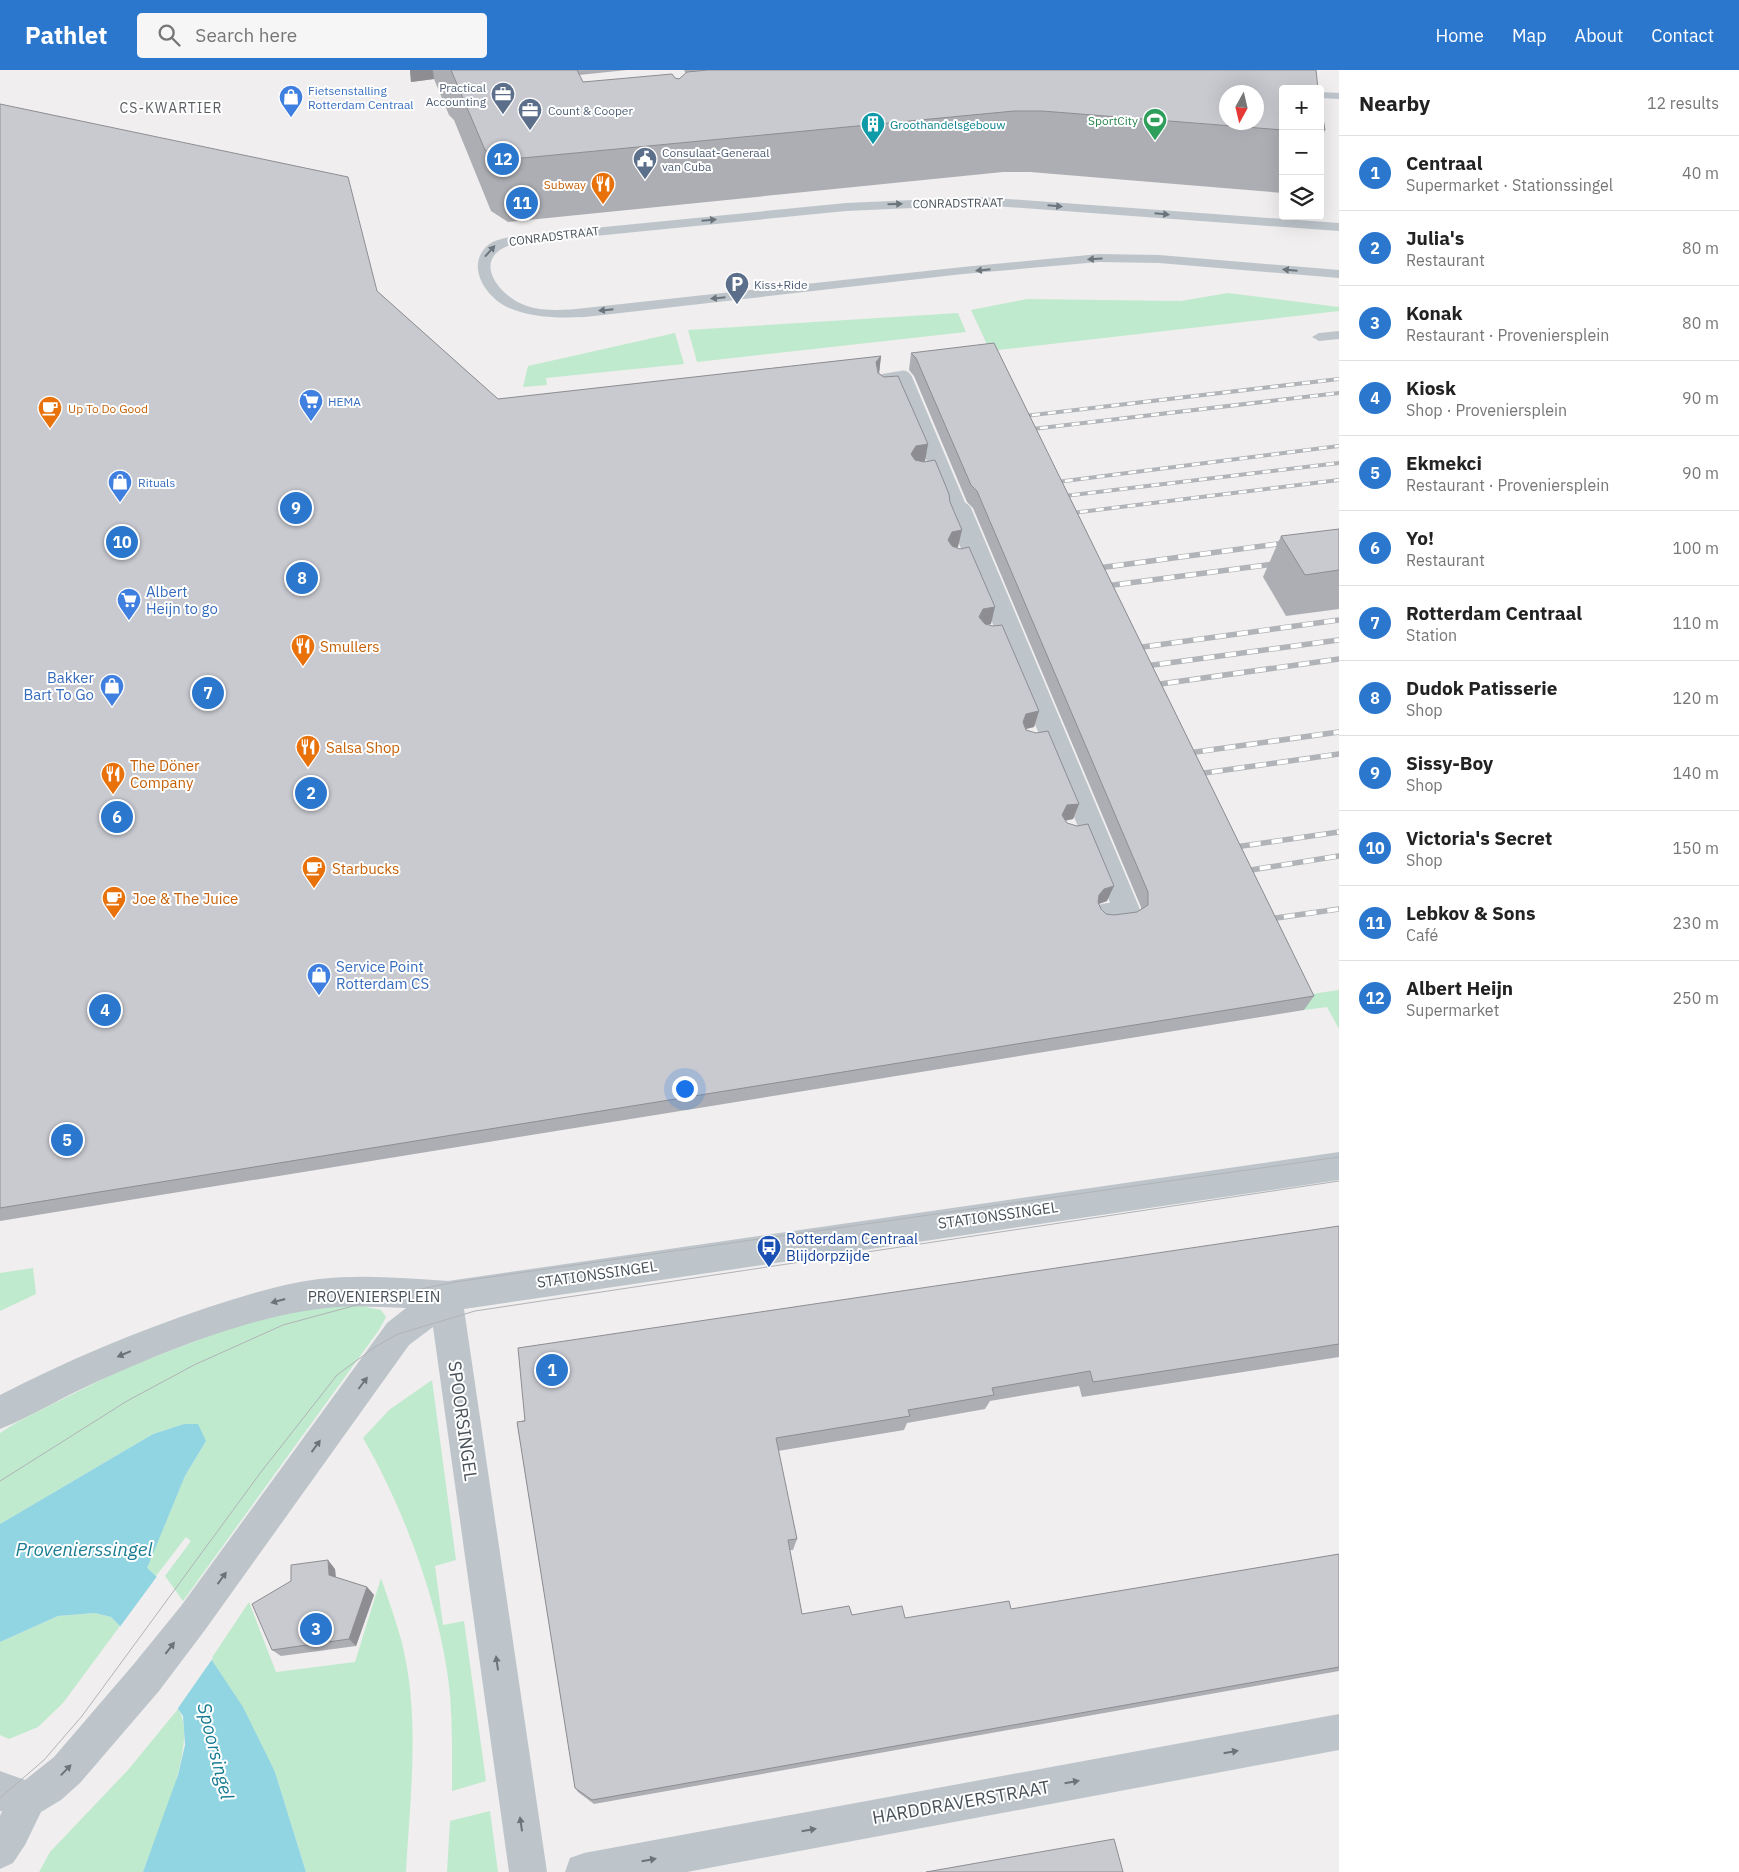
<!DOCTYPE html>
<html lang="en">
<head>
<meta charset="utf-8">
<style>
  :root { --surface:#fff; --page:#f6f6f6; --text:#222; --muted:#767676; --line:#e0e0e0; --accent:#2a77cd }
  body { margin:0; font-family:"IBM Plex Sans",sans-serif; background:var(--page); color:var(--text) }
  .controls { position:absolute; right:15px; top:15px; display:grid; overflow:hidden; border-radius:5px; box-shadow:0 5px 20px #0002 }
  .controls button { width:45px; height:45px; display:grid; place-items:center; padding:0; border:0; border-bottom:1px solid var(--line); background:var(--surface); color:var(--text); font:25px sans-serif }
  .compass { position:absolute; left:1219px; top:15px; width:45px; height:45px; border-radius:50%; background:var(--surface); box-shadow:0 5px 20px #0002; rotate:188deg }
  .you { position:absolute; left:684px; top:1018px; width:18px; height:18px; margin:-12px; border:4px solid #fff; border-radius:50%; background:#1a73e8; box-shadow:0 0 0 8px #1a73e833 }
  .badge { display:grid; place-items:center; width:32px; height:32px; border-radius:50%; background:var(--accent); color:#fff; font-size:16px; font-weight:700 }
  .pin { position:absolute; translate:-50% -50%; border:2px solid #fff; box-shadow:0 1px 5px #0006 }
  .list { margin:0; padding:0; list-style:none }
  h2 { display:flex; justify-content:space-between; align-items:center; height:65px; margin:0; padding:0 20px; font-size:21px }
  h2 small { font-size:16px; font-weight:400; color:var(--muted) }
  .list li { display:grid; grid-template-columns:32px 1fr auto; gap:15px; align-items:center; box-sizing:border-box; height:75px; padding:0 20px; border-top:1px solid var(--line) }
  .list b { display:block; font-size:19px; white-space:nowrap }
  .list p { margin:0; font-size:16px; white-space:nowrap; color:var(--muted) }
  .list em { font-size:16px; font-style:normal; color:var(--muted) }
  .icon { flex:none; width:28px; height:28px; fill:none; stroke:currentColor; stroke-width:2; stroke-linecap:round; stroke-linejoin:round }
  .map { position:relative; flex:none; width:1339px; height:1802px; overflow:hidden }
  header { display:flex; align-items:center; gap:30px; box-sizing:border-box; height:70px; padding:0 25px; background:var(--accent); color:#fff }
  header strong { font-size:24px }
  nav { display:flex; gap:28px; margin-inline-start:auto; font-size:18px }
  .search { width:350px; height:45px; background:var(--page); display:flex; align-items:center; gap:12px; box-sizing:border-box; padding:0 18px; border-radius:5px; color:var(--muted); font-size:19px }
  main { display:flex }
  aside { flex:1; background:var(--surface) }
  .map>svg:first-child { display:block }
</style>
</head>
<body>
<header>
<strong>Pathlet</strong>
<div class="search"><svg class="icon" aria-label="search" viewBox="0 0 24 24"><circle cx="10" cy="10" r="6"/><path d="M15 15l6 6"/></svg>Search here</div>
<nav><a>Home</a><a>Map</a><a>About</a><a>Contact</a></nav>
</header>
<main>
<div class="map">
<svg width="1339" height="1802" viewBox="0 0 1339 1802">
  <rect width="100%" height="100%" fill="#f0eeee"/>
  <g fill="#c0eace">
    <polygon points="1228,223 1339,237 1339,241 990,281 971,240 1027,229 1181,231"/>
    <polygon points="958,243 966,262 697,292 688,260"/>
    <polygon points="675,263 684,294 546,308 547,315 523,317 528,296"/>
    <polygon points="1339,920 1339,959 1327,937 1304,940 1297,926"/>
    <polygon points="33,1198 36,1224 0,1241 0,1203"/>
    <polygon points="332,1230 381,1240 386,1247 379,1260 183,1531 165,1506 191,1471 186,1467 156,1506 146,1498 185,1406 206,1371 184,1354 153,1364 0,1454 0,1363 19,1351 125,1298 254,1249"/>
    <path d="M 432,1310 L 456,1490 L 435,1496 L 443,1555 L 464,1551 L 486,1711 L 452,1721 C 452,1683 453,1645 448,1607 C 437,1528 403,1437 363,1368 L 389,1340 Z"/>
    <path d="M 381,1508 C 388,1528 395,1549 401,1569 C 421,1645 410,1726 406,1802 L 306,1802 L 275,1702 L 211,1589 L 249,1532 L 276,1602 L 355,1592 Z"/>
    <polygon points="95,1543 111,1547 120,1556 63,1633 38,1657 9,1669 0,1665 0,1572 58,1546"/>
    <path d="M 178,1639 C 200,1671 156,1766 143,1802 L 39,1802 L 50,1782 L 128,1700 Z"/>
    <polygon points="490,1741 498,1802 447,1802 450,1751"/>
  </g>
  <polygon fill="#91d5e3" points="184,1354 198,1354 206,1371 185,1406 147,1498 156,1506 243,1637 275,1702 306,1802 143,1802 178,1705 185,1675 183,1646 120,1556 111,1547 95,1543 58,1546 0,1572 0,1454 153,1364"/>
  <polygon fill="#f0eeee" points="158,1505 213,1588 176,1641 119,1558"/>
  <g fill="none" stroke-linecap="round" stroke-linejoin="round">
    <g fill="#bdc5cb" fill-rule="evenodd">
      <polygon points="1320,22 1339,23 1339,29 1320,28"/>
      <path d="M 980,127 L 1339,153 L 1339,161 L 980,135 L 846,141 L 514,174 C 469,186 497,226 527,236 C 546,242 566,240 585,238 L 963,197 L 1099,184 L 1159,185 L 1339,200 L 1339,208 L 1159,193 L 1099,192 L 963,204 L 585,247 C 558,248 532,248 507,237 C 486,227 467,198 485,178 C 492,170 503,169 513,166 L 846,133 Z"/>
      <polygon points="1339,261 1339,269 1319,271 1312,267 1319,263"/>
    </g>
    <g fill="#bdc5cb" fill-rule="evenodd">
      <path d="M 1339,1082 L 1339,1110 L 464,1239 L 547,1802 L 509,1802 L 433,1257 L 409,1275 L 205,1560 L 159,1621 L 80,1713 L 61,1730 L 41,1742 L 25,1775 L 13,1793 L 0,1799 L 0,1746 L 2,1741 L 0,1741 L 0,1701 L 25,1710 L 54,1687 L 133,1595 L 181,1536 L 387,1253 L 406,1238 C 378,1237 348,1235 319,1239 C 246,1248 160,1283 92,1314 C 61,1328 32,1346 0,1359 L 0,1325 C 66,1291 135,1262 206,1238 C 243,1226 280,1214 319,1209 C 362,1204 405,1208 448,1211 Z"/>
      <polygon points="1339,1644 1339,1680 687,1802 565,1802 570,1788 584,1783"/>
    </g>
    <g stroke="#b0b3b7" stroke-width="1">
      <polyline points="0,1411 127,1331 194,1295 283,1255 401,1223 455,1212 1339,1087"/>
      <polyline points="0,1728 44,1690 82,1646 261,1402 337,1305 375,1277 398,1264 475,1241 1339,1111"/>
    </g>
    <defs>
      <g id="rail-far1">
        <polyline points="1016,347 1339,309"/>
        <polyline points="1024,360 1339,323"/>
        <polyline points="1049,413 1339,376"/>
        <polyline points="1056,427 1339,393"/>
        <polyline points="1064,444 1339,410"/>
      </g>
      <g id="rail">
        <polyline points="1091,499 1292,472"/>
        <polyline points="1098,517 1282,493"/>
        <polyline points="1128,579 1339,550"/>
        <polyline points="1138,597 1339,570"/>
        <polyline points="1146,616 1339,589"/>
        <polyline points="1181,684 1339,662"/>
        <polyline points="1190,705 1339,684"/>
        <polyline points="1228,778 1339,762"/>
        <polyline points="1238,802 1339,786"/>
        <polyline points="1262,850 1339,839"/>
      </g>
    </defs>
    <use href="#rail-far1" stroke="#b0b3b7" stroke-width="4"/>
    <use href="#rail" stroke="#b0b3b7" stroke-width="5.5"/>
    <use href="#rail-far1" stroke="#fff" stroke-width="2.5" stroke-dasharray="8" stroke-linecap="butt"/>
    <use href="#rail" stroke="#fff" stroke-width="4" stroke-dasharray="11" stroke-linecap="butt"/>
    <polyline stroke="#bdc5cb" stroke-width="19" points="885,313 903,310 960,445"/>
    <polyline stroke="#bdc5cb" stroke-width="25" points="960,444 1128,843 1106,846"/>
  </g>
  <g fill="#adaeb3">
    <polygon points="410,0 627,0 579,5 583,12 675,8 679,9 686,4 684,0 1316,0 1283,19 1283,123 1030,102 1003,102 508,152 491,141 454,50 449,45 434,9 411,12"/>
    <polygon points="1320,31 1325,60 1320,73"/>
    <polygon points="0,34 377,221 498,329 881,286 879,303 928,374 925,391 950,432 958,477 957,478 991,554 986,555 1039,641 1034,657 1026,659 1079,734 1073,749 1065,751 1107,831 1099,834 1101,839 1106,844 1114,845 1137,842 1141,839 1141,837 973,438 967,432 914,306 909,300 911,283 994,273 1314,926 1304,940 0,1151"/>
    <polygon points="1339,459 1339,539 1286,546 1263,507 1281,466"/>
    <polygon points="1339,1156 1339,1287 1082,1327 1079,1316 990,1331 985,1339 907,1353 904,1360 778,1381 797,1469 793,1480 790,1480 802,1544 852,1545 905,1548 1011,1539 1339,1484 1339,1601 594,1734 578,1722 575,1718 517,1352"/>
    <polygon points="335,1499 336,1507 367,1517 374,1525 356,1576 281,1586 272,1580"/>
  </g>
  <g fill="#8d8d92">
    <polygon points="410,0 433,0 434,9 411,12"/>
    <polygon points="881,286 879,304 876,292"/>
    <polygon points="928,374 925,391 913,393 911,384 916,376"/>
    <polygon points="962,460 958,477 949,479 948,470 952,462"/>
    <polygon points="995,537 991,554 979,556 979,547 983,539"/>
    <polygon points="1039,641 1034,657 1021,660 1018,669 1026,644"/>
    <polygon points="1079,734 1073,749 1062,751 1062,745 1067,735"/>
    <polygon points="1114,816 1107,831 1098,834 1099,825 1104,819"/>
    <polygon points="328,1490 335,1499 336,1513 329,1505"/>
    <polygon points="367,1517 374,1525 356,1576 349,1569"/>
  </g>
  <g fill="#c9cad0" stroke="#8d8d92" fill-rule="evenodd">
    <path d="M 451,0 L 577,0 L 583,12 L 672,4 L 675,8 L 679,9 L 687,2 L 708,0 L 1316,0 L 1318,19 L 1283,19 L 1283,60 L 1042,41 L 1014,41 L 502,90 L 485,80 ZM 1226,22 L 1256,22 L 1256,52 L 1226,52 Z"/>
    <polygon points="1320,31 1325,60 1320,60"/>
    <polygon points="0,34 348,107 377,221 498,329 881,286 876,292 878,303 884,307 898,306 928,374 916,376 911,384 915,390 924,392 935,390 949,424 950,432 962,460 952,462 948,470 952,476 960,479 969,477 995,537 983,539 979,547 985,554 993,556 1002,555 1039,641 1026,644 1023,652 1026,660 1036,663 1048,661 1079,734 1067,735 1062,745 1067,753 1077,756 1088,754 1114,816 1104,819 1099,825 1098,832 1101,839 1106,844 1114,845 1137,842 1148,835 1148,822 977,421 971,415 916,288 911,283 994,273 1314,926 0,1138"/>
    <polygon points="1339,459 1339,500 1305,505 1281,466"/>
    <polygon points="1339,1156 1339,1274 1093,1312 1090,1301 992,1318 994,1325 908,1340 910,1346 776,1368 797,1469 788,1470 802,1544 849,1536 852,1545 902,1536 905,1548 1009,1531 1011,1539 1339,1484 1339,1597 592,1730 575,1718 517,1352 525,1351 518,1278"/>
    <polygon points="328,1490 329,1505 367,1517 349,1569 272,1580 252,1534 291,1511 291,1495"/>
    <polygon points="1114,1769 1123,1802 926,1802"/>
  </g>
  <defs><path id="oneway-solid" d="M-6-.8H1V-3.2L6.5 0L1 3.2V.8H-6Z" transform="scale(1.25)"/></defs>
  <g fill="#6b747b">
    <use href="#oneway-solid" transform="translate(895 134) rotate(-2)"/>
    <use href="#oneway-solid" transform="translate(1055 136) rotate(5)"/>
    <use href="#oneway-solid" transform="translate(1162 144) rotate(5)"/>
    <use href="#oneway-solid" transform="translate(709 150) rotate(-5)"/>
    <use href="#oneway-solid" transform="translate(490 181) rotate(-48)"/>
    <use href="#oneway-solid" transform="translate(1095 189) rotate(177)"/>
    <use href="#oneway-solid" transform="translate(983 200) rotate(174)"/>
    <use href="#oneway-solid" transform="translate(1290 200) rotate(-175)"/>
    <use href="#oneway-solid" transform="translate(718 228) rotate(174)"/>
    <use href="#oneway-solid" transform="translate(606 240) rotate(174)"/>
    <use href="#oneway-solid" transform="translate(278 1231) rotate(165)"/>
    <use href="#oneway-solid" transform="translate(124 1284) rotate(157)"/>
    <use href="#oneway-solid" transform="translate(363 1313) rotate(-53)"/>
    <use href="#oneway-solid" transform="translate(316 1376) rotate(-54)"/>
    <use href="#oneway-solid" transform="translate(222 1508) rotate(-54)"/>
    <use href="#oneway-solid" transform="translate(170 1578) rotate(-52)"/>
    <use href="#oneway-solid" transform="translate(497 1593) rotate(-98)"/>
    <use href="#oneway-solid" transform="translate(1231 1682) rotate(-10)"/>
    <use href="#oneway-solid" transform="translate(66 1700) rotate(-46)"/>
    <use href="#oneway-solid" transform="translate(1072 1712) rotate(-10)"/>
    <use href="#oneway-solid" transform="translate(521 1754) rotate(-98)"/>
    <use href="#oneway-solid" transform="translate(809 1760) rotate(-10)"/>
    <use href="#oneway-solid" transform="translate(649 1790) rotate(-10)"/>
  </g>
  <defs>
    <symbol id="office-pin" viewBox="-11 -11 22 30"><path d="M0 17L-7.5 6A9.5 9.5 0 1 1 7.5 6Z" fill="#5c6f8a" stroke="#fff"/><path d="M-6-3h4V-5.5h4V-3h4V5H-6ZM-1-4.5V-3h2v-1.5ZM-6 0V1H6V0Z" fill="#fff"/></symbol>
    <symbol id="shop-pin" viewBox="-11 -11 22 30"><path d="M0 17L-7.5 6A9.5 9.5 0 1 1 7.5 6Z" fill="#3f7fe0" stroke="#fff"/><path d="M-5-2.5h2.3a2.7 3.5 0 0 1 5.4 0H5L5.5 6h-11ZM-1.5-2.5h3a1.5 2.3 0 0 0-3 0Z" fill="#fff"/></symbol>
    <symbol id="stadium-pin" viewBox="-11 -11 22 30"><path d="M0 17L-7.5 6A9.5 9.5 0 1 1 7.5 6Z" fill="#2e9e5b" stroke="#fff"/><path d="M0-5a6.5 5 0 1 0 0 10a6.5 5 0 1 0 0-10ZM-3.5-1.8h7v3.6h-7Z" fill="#fff"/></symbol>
    <symbol id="building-pin" viewBox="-11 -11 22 30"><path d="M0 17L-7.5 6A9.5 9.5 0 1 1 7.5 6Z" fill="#0f9aa8" stroke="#fff"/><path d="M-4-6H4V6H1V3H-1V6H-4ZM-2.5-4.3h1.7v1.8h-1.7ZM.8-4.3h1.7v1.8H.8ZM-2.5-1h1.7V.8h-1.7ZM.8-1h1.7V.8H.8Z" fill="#fff"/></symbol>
    <symbol id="civic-pin" viewBox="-11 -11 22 30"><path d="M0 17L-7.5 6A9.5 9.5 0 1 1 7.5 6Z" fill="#5c6f8a" stroke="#fff"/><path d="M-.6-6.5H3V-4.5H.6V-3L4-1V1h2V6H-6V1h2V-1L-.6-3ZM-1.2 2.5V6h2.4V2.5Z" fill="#fff"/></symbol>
    <symbol id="restaurant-pin" viewBox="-11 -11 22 30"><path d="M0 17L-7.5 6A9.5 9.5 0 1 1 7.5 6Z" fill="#e8710a" stroke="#fff"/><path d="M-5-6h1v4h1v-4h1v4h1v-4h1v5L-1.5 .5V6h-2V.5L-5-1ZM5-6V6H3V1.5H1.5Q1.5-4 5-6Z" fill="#fff"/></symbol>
    <symbol id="parking-pin" viewBox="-11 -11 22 30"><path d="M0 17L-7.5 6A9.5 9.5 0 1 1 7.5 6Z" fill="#5c6f8a" stroke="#fff"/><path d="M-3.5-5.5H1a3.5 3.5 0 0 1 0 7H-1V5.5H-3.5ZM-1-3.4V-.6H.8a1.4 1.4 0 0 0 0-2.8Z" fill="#fff"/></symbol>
    <symbol id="supermarket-pin" viewBox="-11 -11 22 30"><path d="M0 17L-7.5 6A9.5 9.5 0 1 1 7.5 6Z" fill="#3f7fe0" stroke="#fff"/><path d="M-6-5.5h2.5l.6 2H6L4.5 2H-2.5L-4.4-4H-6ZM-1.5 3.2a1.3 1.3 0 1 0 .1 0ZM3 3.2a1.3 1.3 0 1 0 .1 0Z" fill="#fff"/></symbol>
    <symbol id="cafe-pin" viewBox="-11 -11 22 30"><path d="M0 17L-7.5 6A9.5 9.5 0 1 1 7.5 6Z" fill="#e8710a" stroke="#fff"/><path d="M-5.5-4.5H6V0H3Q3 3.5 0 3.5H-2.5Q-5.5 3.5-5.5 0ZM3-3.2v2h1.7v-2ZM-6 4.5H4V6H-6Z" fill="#fff"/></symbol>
    <symbol id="bus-pin" viewBox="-11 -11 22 30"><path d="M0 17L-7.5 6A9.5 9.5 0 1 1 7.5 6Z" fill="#1a4fb4" stroke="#fff"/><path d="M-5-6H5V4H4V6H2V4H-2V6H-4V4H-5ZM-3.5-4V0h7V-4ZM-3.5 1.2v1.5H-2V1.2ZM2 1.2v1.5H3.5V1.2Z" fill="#fff"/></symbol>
  </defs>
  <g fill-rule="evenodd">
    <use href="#office-pin" x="489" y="10" width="28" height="38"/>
    <use href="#shop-pin" x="277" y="13" width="28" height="38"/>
    <use href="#office-pin" x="516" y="26" width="28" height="38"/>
    <use href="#stadium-pin" x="1141" y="36" width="28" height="38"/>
    <use href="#building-pin" x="859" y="40" width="28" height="38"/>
    <use href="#civic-pin" x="631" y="75" width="28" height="38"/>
    <use href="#restaurant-pin" x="589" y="100" width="28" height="38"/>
    <use href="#parking-pin" x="723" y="200" width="28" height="38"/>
    <use href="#supermarket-pin" x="297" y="317" width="28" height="38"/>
    <use href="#cafe-pin" x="36" y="324" width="28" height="38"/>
    <use href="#shop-pin" x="106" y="398" width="28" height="38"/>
    <use href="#supermarket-pin" x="115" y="516" width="28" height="38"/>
    <use href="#restaurant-pin" x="289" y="562" width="28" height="38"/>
    <use href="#shop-pin" x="98" y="602" width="28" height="38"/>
    <use href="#restaurant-pin" x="294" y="663" width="28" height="38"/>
    <use href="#restaurant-pin" x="99" y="690" width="28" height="38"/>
    <use href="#cafe-pin" x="300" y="784" width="28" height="38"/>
    <use href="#cafe-pin" x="100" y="814" width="28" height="38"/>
    <use href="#shop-pin" x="305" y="891" width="28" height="38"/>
    <use href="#bus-pin" x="755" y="1163" width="28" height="38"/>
  </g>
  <g text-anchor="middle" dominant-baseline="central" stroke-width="4" stroke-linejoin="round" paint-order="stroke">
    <g font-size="12" fill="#4e5e75" stroke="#fff" text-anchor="start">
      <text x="486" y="17" text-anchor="end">Practical<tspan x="486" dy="14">Accounting</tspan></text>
      <text x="548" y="40">Count &amp; Cooper</text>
      <text x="662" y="82">Consulaat-Generaal<tspan x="662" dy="14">van Cuba</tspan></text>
      <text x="754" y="214">Kiss+Ride</text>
    </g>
    <g font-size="12" fill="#366cbe" stroke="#fff" text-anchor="start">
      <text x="308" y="20">Fietsenstalling<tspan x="308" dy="14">Rotterdam Centraal</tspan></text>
      <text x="328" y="331">HEMA</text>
      <text x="138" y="412">Rituals</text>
    </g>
    <g font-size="12" fill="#27864d" stroke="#fff" text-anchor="end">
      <text x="1138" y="50">SportCity</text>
    </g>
    <g font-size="12" fill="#0d838f" stroke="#fff" text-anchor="start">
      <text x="890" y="54">Groothandelsgebouw</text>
    </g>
    <g font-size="12" fill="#c56008" stroke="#fff" text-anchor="end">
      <text x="586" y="114">Subway</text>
      <text x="68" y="338" text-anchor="start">Up To Do Good</text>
    </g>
    <g font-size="12" fill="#485159" stroke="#fff">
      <text transform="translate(958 133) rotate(-1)">CONRADSTRAAT</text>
      <text transform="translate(554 166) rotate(-7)">CONRADSTRAAT</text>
    </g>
    <g font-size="14" letter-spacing="1" fill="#5b5e62" stroke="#fff">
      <text x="171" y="38">CS-KWARTIER</text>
    </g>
    <g font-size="15" fill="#366cbe" stroke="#fff" text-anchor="start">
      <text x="146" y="521">Albert<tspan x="146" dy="17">Heijn to go</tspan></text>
      <text x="94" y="607" text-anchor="end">Bakker<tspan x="94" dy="17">Bart To Go</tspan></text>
      <text x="336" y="896">Service Point<tspan x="336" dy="17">Rotterdam CS</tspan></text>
    </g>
    <g font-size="15" fill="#c56008" stroke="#fff" text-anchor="start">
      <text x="320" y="576">Smullers</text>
      <text x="326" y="677">Salsa Shop</text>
      <text x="130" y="695">The Döner<tspan x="130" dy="17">Company</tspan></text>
      <text x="332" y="798">Starbucks</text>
      <text x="132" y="828">Joe &amp; The Juice</text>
    </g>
    <g font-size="15" fill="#485159" stroke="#fff">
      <text transform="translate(998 1145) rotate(-8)">STATIONSSINGEL</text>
      <text transform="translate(597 1204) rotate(-8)">STATIONSSINGEL</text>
      <text x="374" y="1226">PROVENIERSPLEIN</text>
    </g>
    <g font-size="15" fill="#164399" stroke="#fff" text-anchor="start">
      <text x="786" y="1168">Rotterdam Centraal<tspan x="786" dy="17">Blijdorpzijde</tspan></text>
    </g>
    <g font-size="18" fill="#485159" stroke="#fff">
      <text transform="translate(463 1351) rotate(82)">SPOORSINGEL</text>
      <text transform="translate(961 1732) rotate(-10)">HARDDRAVERSTRAAT</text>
    </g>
    <g font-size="19" font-style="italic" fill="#1a7d93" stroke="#fff">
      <text x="84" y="1479">Provenierssingel</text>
      <text transform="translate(216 1681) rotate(76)">Spoorsingel</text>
    </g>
  </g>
</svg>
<div class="controls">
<button>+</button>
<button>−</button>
<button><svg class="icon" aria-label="layers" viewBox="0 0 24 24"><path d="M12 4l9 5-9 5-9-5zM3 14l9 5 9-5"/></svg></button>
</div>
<svg class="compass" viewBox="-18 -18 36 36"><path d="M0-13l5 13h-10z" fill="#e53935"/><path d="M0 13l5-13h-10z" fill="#767676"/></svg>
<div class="you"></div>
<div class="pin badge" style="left:552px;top:1300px">1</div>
<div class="pin badge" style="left:311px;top:723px">2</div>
<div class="pin badge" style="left:316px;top:1559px">3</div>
<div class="pin badge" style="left:105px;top:940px">4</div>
<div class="pin badge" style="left:67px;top:1070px">5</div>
<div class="pin badge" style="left:117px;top:747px">6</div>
<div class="pin badge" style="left:208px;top:623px">7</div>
<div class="pin badge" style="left:302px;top:508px">8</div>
<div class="pin badge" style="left:296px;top:438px">9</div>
<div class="pin badge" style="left:122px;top:472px">10</div>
<div class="pin badge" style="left:522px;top:133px">11</div>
<div class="pin badge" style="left:503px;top:89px">12</div>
</div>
<aside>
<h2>Nearby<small>12 results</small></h2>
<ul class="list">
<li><span class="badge">1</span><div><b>Centraal</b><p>Supermarket · Stationssingel</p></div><em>40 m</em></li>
<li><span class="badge">2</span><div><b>Julia's</b><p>Restaurant</p></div><em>80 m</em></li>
<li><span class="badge">3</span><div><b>Konak</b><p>Restaurant · Proveniersplein</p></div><em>80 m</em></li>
<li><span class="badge">4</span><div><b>Kiosk</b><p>Shop · Proveniersplein</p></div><em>90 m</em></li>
<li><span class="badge">5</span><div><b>Ekmekci</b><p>Restaurant · Proveniersplein</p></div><em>90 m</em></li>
<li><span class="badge">6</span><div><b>Yo!</b><p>Restaurant</p></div><em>100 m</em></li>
<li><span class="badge">7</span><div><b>Rotterdam Centraal</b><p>Station</p></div><em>110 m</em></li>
<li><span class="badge">8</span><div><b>Dudok Patisserie</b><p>Shop</p></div><em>120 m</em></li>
<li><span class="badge">9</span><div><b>Sissy-Boy</b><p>Shop</p></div><em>140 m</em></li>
<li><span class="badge">10</span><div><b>Victoria's Secret</b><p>Shop</p></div><em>150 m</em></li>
<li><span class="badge">11</span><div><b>Lebkov &amp; Sons</b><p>Café</p></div><em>230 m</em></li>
<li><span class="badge">12</span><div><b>Albert Heijn</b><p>Supermarket</p></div><em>250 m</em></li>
</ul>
</aside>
</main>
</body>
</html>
